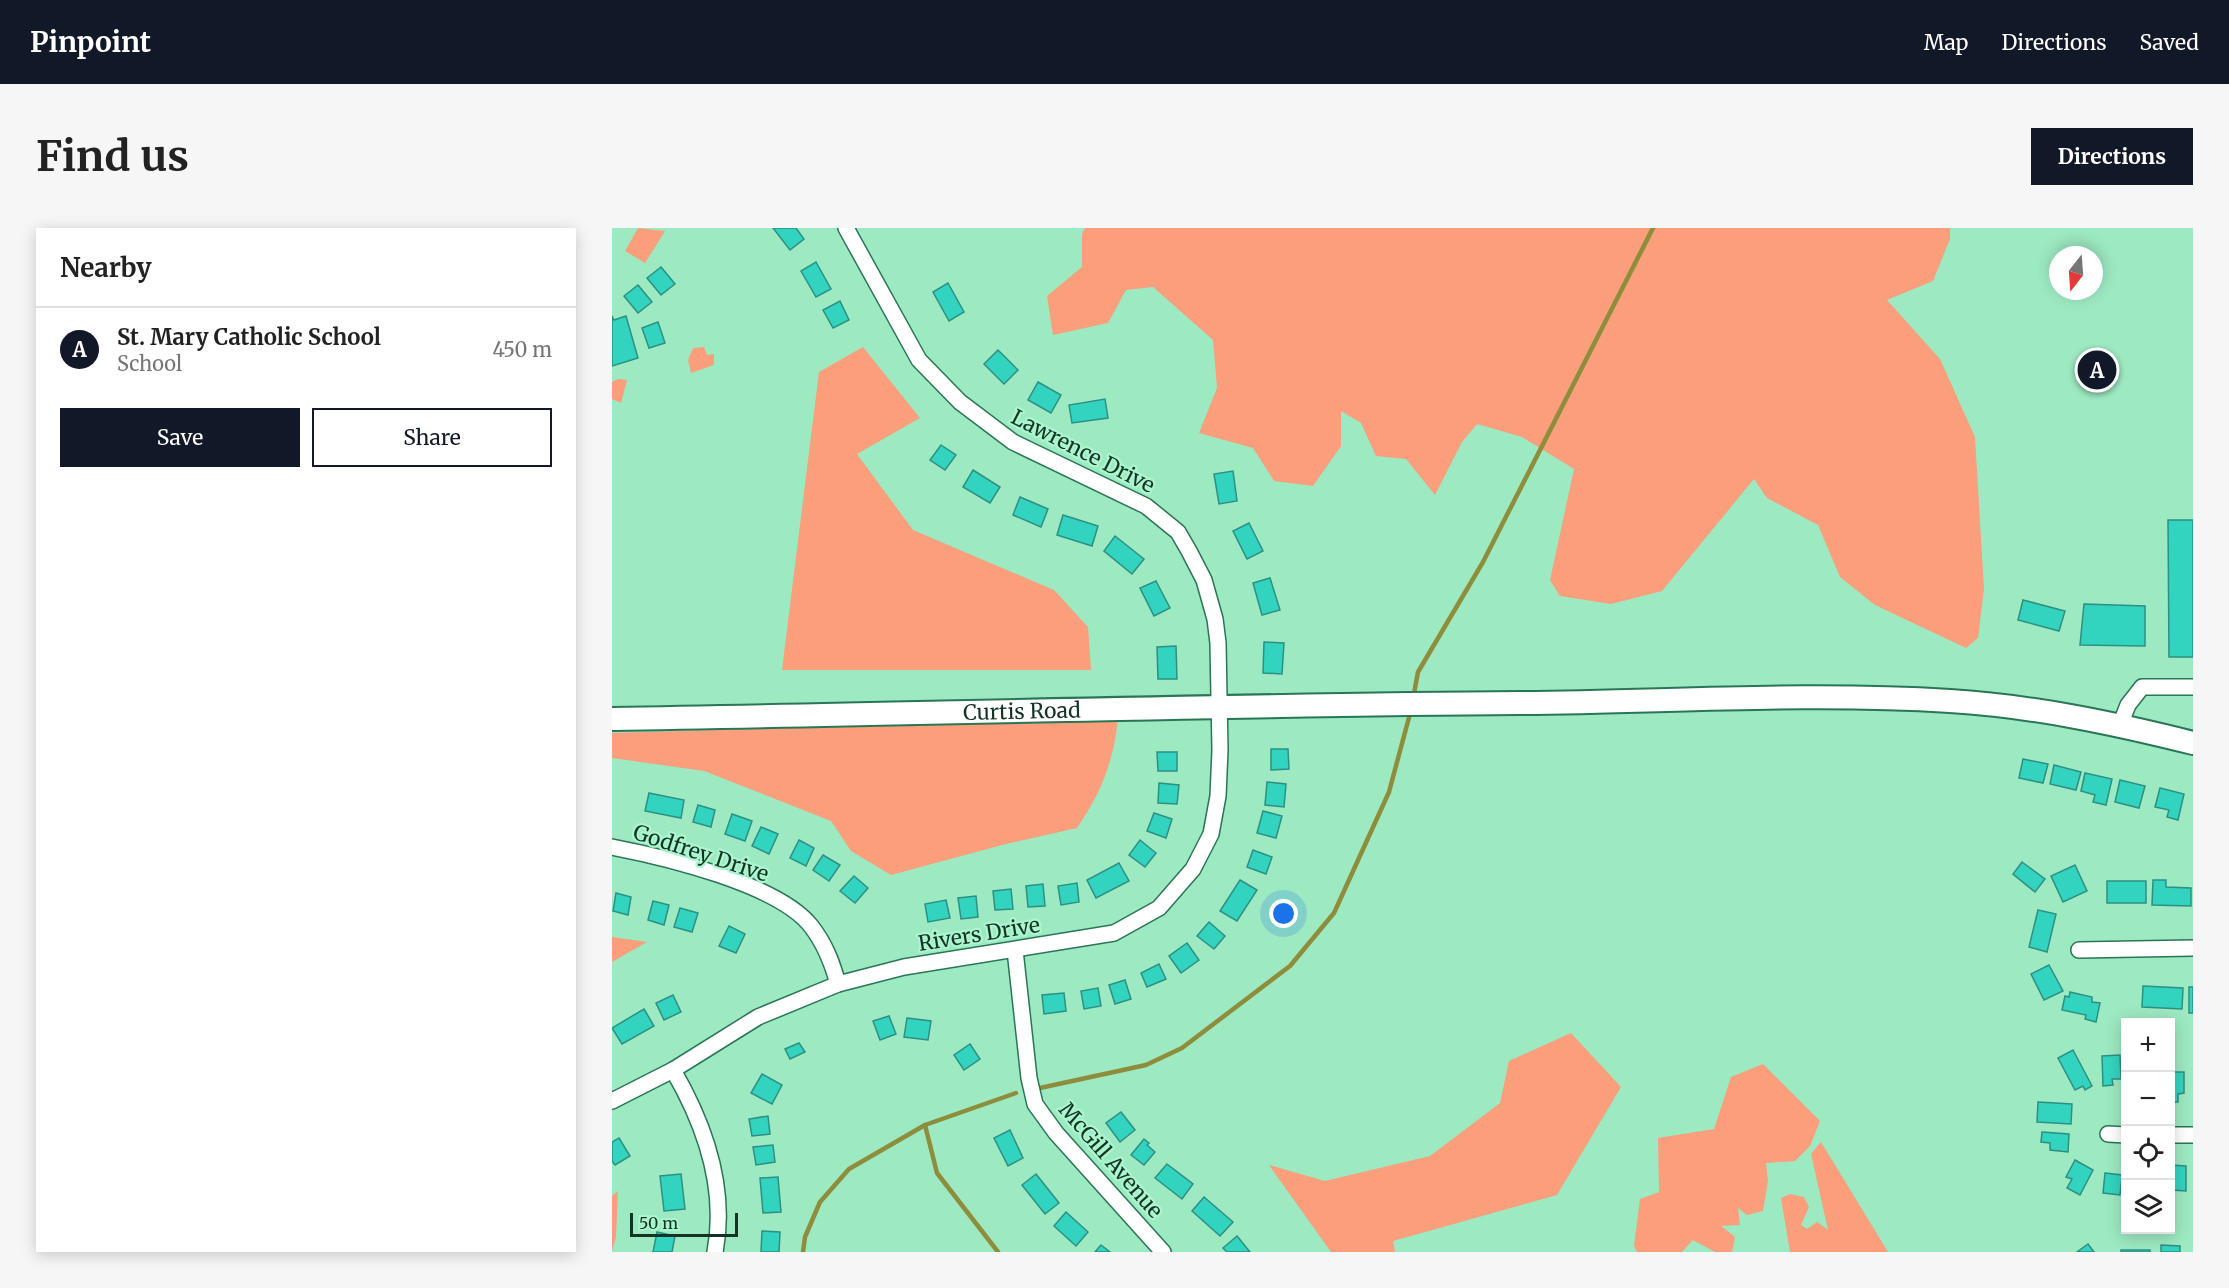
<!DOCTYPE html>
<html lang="en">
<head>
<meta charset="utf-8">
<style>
  :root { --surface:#fff; --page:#f6f6f6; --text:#222; --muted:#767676; --line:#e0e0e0; --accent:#111827 }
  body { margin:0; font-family:Merriweather,serif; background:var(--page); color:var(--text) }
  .controls { position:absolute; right:18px; bottom:18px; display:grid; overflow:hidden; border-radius:0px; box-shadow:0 3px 15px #0003 }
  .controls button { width:54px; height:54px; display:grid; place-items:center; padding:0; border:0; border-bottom:2px solid var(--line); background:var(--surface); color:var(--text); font:30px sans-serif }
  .compass { position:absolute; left:1437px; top:18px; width:54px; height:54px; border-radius:50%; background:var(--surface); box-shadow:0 3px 15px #0003; rotate:197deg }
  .scale { position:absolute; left:18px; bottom:15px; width:108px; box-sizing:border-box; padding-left:6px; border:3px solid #143324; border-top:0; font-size:16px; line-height:21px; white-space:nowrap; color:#143324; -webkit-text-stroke:4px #aaf6cf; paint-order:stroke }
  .you { position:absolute; left:672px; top:686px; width:21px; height:21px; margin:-15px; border:4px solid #fff; border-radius:50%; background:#1a73e8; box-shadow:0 0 0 9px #1a73e833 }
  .badge { display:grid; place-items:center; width:39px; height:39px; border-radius:50%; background:var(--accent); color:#fff; font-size:20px; font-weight:700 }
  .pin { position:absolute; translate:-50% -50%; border:3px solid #fff; box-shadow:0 2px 6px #0006 }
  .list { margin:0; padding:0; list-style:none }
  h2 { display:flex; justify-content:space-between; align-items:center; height:78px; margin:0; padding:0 24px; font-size:26px }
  h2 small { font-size:20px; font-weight:400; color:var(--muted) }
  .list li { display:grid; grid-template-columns:39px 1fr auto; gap:18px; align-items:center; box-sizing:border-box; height:84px; padding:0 24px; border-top:2px solid var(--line) }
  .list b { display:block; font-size:22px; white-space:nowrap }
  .list p { margin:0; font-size:20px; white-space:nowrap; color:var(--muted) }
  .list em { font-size:20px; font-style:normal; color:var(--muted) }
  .actions { display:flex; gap:12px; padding:18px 24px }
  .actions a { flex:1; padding:14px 0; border:2px solid var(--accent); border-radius:0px; text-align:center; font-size:21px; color:var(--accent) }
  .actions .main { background:var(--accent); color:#fff }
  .icon { flex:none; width:33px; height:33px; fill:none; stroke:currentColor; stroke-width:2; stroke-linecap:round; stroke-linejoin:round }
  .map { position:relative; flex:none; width:1581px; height:1024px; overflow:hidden; border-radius:0px }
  header { display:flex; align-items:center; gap:36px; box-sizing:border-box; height:84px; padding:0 30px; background:var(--accent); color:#fff }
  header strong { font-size:28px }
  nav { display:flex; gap:33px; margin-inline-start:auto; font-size:21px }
  .intro { display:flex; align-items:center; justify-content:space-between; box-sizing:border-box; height:144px; padding:0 36px }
  h1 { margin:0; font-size:42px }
  .button { padding:15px 27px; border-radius:0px; background:var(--accent); color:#fff; font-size:21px; font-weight:700 }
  main { display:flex; gap:36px; padding:0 36px }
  aside { flex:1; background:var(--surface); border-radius:0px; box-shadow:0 3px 15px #0003 }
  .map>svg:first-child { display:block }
</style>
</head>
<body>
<header>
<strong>Pinpoint</strong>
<nav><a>Map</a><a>Directions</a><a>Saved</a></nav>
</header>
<div class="intro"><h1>Find us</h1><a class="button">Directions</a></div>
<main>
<aside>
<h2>Nearby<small></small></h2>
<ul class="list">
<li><span class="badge">A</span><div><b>St. Mary Catholic School</b><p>School</p></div><em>450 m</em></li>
</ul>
<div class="actions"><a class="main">Save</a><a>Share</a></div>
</aside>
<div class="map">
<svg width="1581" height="1024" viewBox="0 0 1581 1024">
  <rect width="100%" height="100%" fill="#9de9c2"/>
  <g fill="#fa9e7b">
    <polygon points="26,0 53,3 33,35 13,23"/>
    <polygon points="473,0 1338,0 1338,11 1321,53 1275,72 1328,131 1363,209 1372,361 1366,410 1354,420 1263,377 1228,349 1206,297 1155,270 1142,251 1050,363 999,376 948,368 938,352 962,241 910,209 865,196 850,214 823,267 794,231 764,228 749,195 729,183 729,218 701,258 662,253 641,220 587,205 605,160 601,112 541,59 514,62 496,95 441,107 435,68 470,39 470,6"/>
    <polygon points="92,119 95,127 102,126 102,137 79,145 76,132 81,120"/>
    <polygon points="251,119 308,190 245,226 301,302 442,362 476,399 479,442 170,442 207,144"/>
    <polygon points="6,151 15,152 9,175 0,171 0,154"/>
    <path d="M 506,491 C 501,535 490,563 465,600 L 394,616 L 279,647 L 239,623 L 219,593 L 92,543 L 0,530 L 0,505 Z"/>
    <polygon points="0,709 35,714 0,734"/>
    <polygon points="959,805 1009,859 945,967 781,1013 783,1024 719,1024 657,937 713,953 818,928 888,875 897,833"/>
    <polygon points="1151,836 1208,893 1198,918 1183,933 1154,935 1156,953 1151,983 1135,987 1126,980 1128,997 1109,998 1123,1009 1120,1024 1103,1024 1081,1012 1070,1024 1025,1024 1022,1018 1028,971 1047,964 1046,910 1102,901 1119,849"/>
    <polygon points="1209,914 1276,1024 1178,1024 1169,970 1178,966 1192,969 1197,979 1189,997 1195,1001 1205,994 1216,1002 1199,926"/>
    <polygon points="6,963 4,1009 0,1023 0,968"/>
  </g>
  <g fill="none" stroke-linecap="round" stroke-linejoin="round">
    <g stroke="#8e8d3b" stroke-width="4.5">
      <polyline points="801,471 806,444 871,334 1041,0"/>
      <polyline points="428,860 534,837 570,820 678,738 722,685 777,564 799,482"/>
      <polyline points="313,897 325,945 386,1024"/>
      <polyline points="191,1024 193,1009 208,974 237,941 313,897 404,865"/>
    </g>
  </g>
  <g fill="#33d4bf" stroke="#2c9082" stroke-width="1.5">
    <polygon points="161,0 184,0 192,11 178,22"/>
    <polygon points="204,34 219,61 204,69 189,43"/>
    <polygon points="49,39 63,56 49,67 35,50"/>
    <polygon points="336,55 352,84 337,93 321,64"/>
    <polygon points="26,57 40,74 26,85 12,68"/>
    <polygon points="228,73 237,92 221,100 211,82"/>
    <polygon points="0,88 2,92 14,88 26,130 0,138"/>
    <polygon points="46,94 53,115 37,120 30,100"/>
    <polygon points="386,122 406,142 392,156 372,136"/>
    <polygon points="426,154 449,167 439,185 416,172"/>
    <polygon points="493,171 496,190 460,195 457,177"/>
    <polygon points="329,217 344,227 333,242 318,232"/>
    <polygon points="361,242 388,259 378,275 351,259"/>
    <polygon points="621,243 625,273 607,276 602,246"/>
    <polygon points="408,269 436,281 429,299 401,287"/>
    <polygon points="451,287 486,298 480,318 445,307"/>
    <polygon points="1556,292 1581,292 1581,429 1557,429"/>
    <polygon points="637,295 651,323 635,331 621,303"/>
    <polygon points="503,308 532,331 520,346 492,323"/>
    <polygon points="658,350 668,382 650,387 641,355"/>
    <polygon points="544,353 558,380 542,388 528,360"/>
    <polygon points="1411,372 1453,383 1447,403 1406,392"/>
    <polygon points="1472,376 1533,378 1533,418 1468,417"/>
    <polygon points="652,414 672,415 670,446 651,445"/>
    <polygon points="564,418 565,451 546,451 545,419"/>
    <polygon points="659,521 676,521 677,541 659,542"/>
    <polygon points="545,524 565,524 565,543 546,543"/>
    <polygon points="1411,531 1436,536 1431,555 1407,550"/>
    <polygon points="1442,537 1469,544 1464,562 1438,556"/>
    <polygon points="1473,545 1500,551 1494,577 1481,574 1483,567 1469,563"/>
    <polygon points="1508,552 1533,558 1527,580 1503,574"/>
    <polygon points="655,554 674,556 672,579 653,577"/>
    <polygon points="547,555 567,557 565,576 546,575"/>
    <polygon points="1548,560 1572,566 1566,592 1555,589 1557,582 1543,579"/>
    <polygon points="37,565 72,572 69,590 33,583"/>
    <polygon points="86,577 103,582 99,599 81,594"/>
    <polygon points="651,583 670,588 664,610 645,605"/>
    <polygon points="542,585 560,591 554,610 535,603"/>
    <polygon points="120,586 140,593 133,613 113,606"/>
    <polygon points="149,599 166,606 157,626 140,618"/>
    <polygon points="187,612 202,620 194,638 178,630"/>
    <polygon points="528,612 544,625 533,639 517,627"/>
    <polygon points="641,622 660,629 654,646 635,639"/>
    <polygon points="211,627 228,637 217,653 201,642"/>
    <polygon points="1410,634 1433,651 1423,664 1401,646"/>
    <polygon points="507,635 517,653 484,670 475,652"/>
    <polygon points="1463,637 1475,663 1451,674 1439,648"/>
    <polygon points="242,648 256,660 243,675 228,663"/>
    <polygon points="628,652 645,662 625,693 608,683"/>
    <polygon points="1541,652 1554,652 1554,659 1579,660 1579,678 1540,677"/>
    <rect x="1495" y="653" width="39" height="22"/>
    <polygon points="465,655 467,674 449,677 446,658"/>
    <polygon points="431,656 433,678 416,679 414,658"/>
    <polygon points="399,661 401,681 383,682 381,663"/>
    <polygon points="4,665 19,669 16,687 1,683"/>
    <polygon points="364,668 366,689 349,691 346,670"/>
    <polygon points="334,672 338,690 316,694 313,676"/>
    <polygon points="41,673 57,677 52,697 36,692"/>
    <polygon points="68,680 86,685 80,704 62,699"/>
    <polygon points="1426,682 1444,686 1435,724 1417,719"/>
    <polygon points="597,694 613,708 602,721 585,708"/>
    <polygon points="117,698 133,706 124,725 107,718"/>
    <polygon points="575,715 587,732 569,745 557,728"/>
    <polygon points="547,736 554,751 535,759 529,745"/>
    <polygon points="1437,737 1451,763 1432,772 1419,746"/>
    <polygon points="513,752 519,771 503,776 497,757"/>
    <polygon points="1531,758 1571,760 1570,781 1530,779"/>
    <rect x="1577" y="759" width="4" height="26"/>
    <polygon points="486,760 489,778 472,781 469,763"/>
    <polygon points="1458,764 1480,769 1480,774 1488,775 1484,794 1473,791 1474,787 1450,782 1453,768 1457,769"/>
    <polygon points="452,765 454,783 432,786 430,767"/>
    <polygon points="61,767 69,784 52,792 44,775"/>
    <polygon points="32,781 42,798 10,816 0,800"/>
    <polygon points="277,788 284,806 268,812 261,793"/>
    <polygon points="295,790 319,793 316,812 292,809"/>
    <polygon points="187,815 193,824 178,831 173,821"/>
    <polygon points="358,816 368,831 352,842 342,827"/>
    <polygon points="1461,822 1480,858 1473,862 1471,858 1463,862 1446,830"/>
    <polygon points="1508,827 1509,851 1500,851 1501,857 1491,858 1490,828"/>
    <polygon points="1558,844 1572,844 1572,865 1566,866 1566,874 1558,874"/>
    <polygon points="150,846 170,857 160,876 139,865"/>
    <polygon points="1426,874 1460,876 1459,896 1425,894"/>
    <polygon points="509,884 523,902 508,914 494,895"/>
    <polygon points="156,888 158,906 140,908 137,891"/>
    <polygon points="398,902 411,930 396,938 382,910"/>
    <polygon points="1430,904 1457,906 1456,924 1438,922 1438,915 1429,914"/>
    <polygon points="7,910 18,928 3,937 0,933 0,914"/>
    <polygon points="532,911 537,915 535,917 543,924 532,937 519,927"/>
    <polygon points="161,917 163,934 144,937 141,919"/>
    <polygon points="1463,932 1481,942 1468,967 1455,960 1460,951 1454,949"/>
    <polygon points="555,936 581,956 570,971 543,950"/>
    <polygon points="1558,937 1574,938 1574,963 1560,962"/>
    <polygon points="1493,945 1510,947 1508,967 1491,965"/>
    <polygon points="69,946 73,981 52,983 48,948"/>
    <polygon points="424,946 447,975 433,986 410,957"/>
    <polygon points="166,949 169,984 151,985 148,950"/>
    <polygon points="592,969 621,994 608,1008 580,983"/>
    <polygon points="454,984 476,1004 464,1018 442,998"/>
    <polygon points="150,1003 168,1004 167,1024 149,1024"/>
    <polygon points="45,1004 63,1008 60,1024 41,1024"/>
    <polygon points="625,1008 638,1024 615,1024 611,1020"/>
    <polygon points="1476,1016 1482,1024 1465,1024"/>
    <polygon points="489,1017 498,1024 483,1024"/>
    <polygon points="1549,1017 1568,1018 1568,1024 1549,1024"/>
    <rect x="1509" y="1022" width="29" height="2"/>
  </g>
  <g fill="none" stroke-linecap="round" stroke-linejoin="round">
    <defs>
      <g id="street">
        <polyline points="1508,497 1516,477 1530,459 1581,459"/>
        <path d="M 0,619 C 52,629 166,656 199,698 C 213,716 220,734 226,756"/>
        <polyline points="403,722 417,850 423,876 444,905 551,1024"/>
        <polyline points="1467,722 1581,720"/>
        <path d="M 61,842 C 93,897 115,960 103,1024"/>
        <polyline points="0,873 61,842 146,789 226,756 292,739 502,705 547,680 581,641 599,606 606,568 608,522 606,415 603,391 592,352 577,323 566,304 534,278 401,214 348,174 307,132 234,0"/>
        <polyline points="1496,906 1514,907"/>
        <polyline points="1558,907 1581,907"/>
      </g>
      <g id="secondary">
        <path id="s1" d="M 0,491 C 303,486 605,477 908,475 C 1051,474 1195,464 1338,473 C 1420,478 1501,495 1581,515"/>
      </g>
    </defs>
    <use href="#street" stroke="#297655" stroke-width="18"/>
    <use href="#secondary" stroke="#297655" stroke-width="26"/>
    <use href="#street" stroke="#fff" stroke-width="15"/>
    <use href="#secondary" stroke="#fff" stroke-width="22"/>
  </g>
  <g text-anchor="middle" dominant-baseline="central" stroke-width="4.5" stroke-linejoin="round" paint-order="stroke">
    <g font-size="21" fill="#143324" stroke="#aaf6cf">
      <text transform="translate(471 223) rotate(27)">Lawrence Drive</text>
      <text stroke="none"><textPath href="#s1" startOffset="410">Curtis Road</textPath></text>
      <text transform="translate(89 625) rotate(18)">Godfrey Drive</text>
      <text transform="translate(367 706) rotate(-9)">Rivers Drive</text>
      <text transform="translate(499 932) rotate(49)">McGill Avenue</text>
    </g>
  </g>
</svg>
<div class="controls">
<button>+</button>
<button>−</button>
<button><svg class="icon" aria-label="locate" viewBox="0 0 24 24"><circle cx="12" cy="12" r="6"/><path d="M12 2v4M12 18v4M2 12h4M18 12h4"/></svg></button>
<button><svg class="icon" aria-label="layers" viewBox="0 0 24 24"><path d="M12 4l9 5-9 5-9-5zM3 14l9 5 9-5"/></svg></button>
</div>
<svg class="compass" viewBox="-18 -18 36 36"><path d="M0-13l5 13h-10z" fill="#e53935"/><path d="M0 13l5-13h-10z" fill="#767676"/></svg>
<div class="scale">50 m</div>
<div class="you"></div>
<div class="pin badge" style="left:1485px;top:142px">A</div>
</div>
</main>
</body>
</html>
